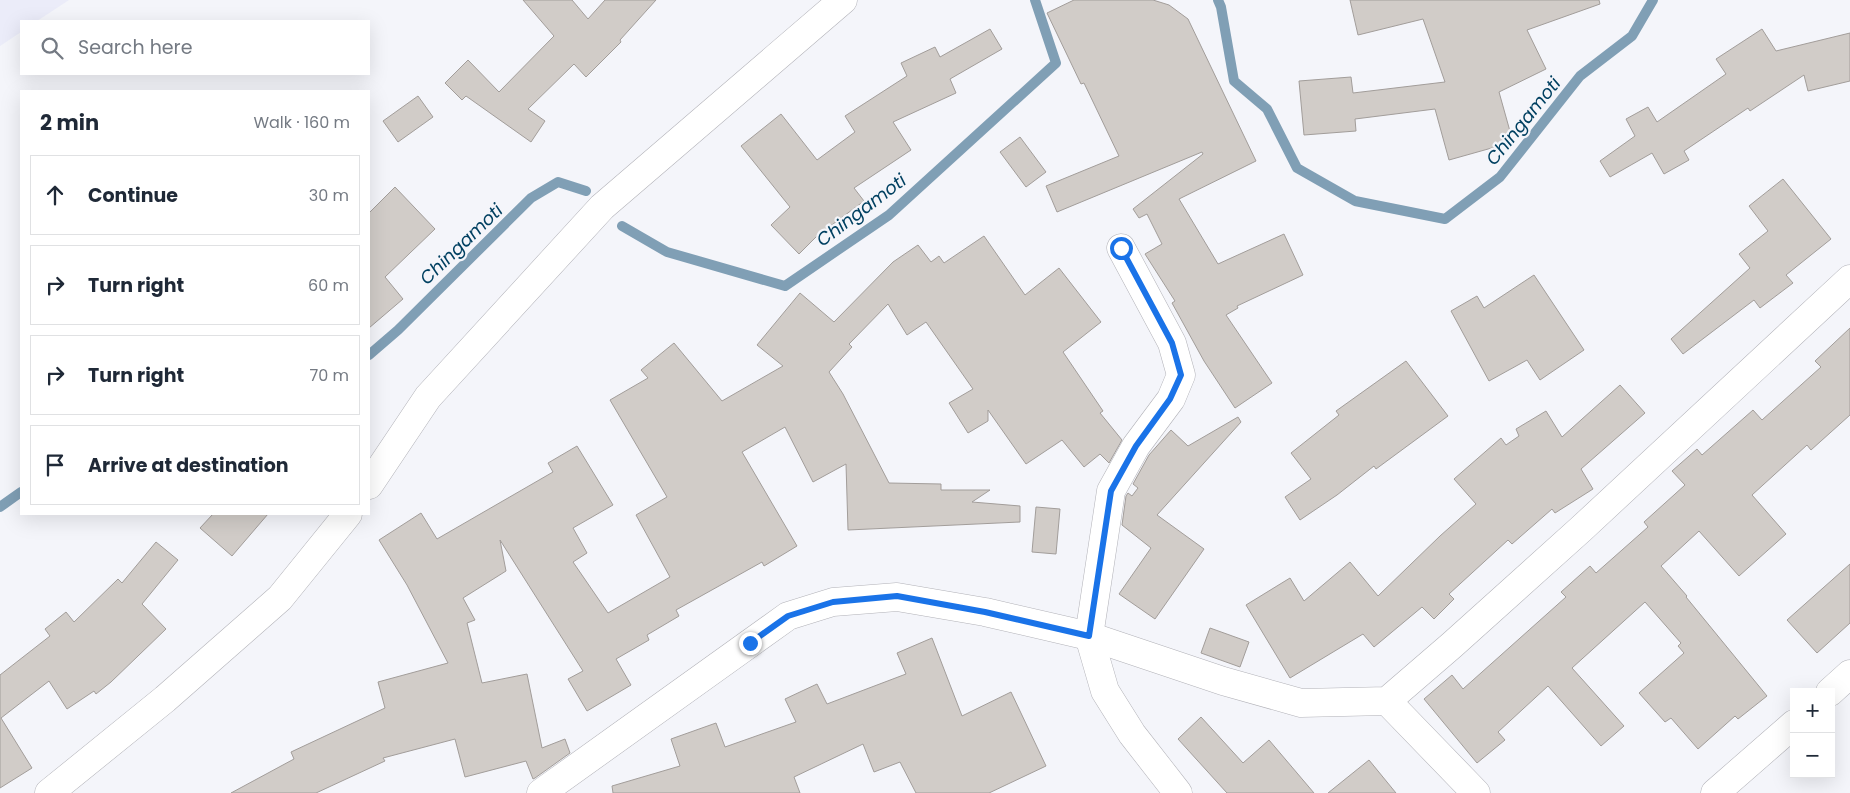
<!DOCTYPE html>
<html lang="en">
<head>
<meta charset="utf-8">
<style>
  :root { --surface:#fff; --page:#f2f2f3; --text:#1f2937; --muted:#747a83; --line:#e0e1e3 }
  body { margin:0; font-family:Poppins,sans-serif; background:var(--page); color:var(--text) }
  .controls { position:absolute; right:15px; bottom:15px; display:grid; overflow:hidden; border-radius:0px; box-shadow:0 5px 20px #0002 }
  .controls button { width:45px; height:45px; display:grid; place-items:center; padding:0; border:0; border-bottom:1px solid var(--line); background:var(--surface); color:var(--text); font:25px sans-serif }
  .stop { position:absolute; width:15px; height:15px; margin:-11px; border:4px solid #1a73e8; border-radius:50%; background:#fff }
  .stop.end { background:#1a73e8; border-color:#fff; box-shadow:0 1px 5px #0008 }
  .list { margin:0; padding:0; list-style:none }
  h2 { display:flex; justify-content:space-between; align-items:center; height:65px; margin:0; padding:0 20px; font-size:21px }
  h2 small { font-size:16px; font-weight:400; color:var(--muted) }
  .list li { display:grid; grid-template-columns:32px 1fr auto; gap:15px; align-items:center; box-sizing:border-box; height:80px; margin:0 10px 10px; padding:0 10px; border:1px solid var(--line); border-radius:0px }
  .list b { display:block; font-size:19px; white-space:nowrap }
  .list em { font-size:16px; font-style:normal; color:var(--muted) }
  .icon { flex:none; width:28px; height:28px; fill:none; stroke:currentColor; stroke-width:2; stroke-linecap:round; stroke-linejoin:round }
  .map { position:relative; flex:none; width:1850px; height:793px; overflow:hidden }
  .search { position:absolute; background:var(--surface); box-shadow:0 5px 20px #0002; left:20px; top:20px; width:350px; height:55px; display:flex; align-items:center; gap:12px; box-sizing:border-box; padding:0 18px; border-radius:0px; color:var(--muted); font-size:19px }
  .panel { position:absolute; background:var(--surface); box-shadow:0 5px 20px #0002; left:20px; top:90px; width:350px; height:425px; border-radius:0px }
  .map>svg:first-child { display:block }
</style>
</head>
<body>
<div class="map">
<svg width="1850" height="793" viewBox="0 0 1850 793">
  <rect width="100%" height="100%" fill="#f4f5fa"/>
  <polygon fill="#ebecf9" points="0,0 69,0 37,21 21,21 21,32 0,46"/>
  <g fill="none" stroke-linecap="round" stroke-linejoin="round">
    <g stroke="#809fb5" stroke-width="10">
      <polyline points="1218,0 1221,7 1234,81 1267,109 1297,168 1355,201 1445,219 1500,177 1580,76 1632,36 1653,0"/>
      <polyline points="622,226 667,252 785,286 889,215 1056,63 1035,0"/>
      <polyline points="369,355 398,330 531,198 558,182 586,191"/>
      <polyline points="0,507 21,492"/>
    </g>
  </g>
  <g fill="#d1ccc8" stroke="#a29d9a">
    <polygon points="523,0 572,0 588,19 605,0 656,0 620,40 621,42 586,77 574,64 528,109 545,121 531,142 466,96 462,100 445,83 468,60 499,92 554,36"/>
    <polygon points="1074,0 1153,0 1169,5 1188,19 1256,161 1179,199 1218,264 1284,234 1303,275 1237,306 1238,308 1226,315 1272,383 1235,408 1204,361 1172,303 1175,301 1145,254 1162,244 1147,214 1139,218 1133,209 1203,154 1202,152 1057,212 1046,186 1119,156 1084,83 1081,84 1047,13"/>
    <polygon points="1350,0 1599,0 1600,4 1527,30 1546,69 1499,92 1513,142 1449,160 1435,109 1355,119 1356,131 1304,135 1299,81 1351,77 1353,93 1445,82 1423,19 1358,35"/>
    <polygon points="990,29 1002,49 950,79 956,93 893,122 911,150 854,188 864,201 817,236 799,254 771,225 790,207 741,146 781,114 817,160 855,132 845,116 907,76 901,63 935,47 940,57"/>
    <polygon points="1762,29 1776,51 1850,33 1850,81 1808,91 1804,75 1750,111 1748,108 1684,151 1689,160 1664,174 1652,153 1610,177 1600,161 1635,136 1626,119 1648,107 1657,122 1726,74 1716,59"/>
    <polygon points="418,96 433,117 398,142 383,121"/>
    <polygon points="1020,137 1046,172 1026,187 1000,152"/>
    <polygon points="1783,179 1831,239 1786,275 1793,283 1760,308 1754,300 1683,354 1671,339 1750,268 1739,254 1768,231 1749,206"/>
    <polygon points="395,187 435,229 385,277 403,299 369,328 369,213"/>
    <polygon points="984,236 1025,295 1059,268 1101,322 1063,352 1103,411 1100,413 1122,440 1109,463 1100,454 1084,467 1062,440 1026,464 988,410 988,421 968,433 949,403 973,389 926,322 907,335 888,304 849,344 852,347 829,372 843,394 889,483 941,484 941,490 990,490 972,502 1020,506 1020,522 848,530 846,464 813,482 785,427 742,452 797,546 764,566 762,562 676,610 679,616 647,635 649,640 616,659 631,685 587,711 568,679 583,671 500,540 506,571 463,598 475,620 467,623 482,683 527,674 542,748 565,739 570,753 535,778 533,779 526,761 465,777 455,739 383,758 385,761 316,793 231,793 294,759 291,752 385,708 378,682 448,663 407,585 379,540 421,513 437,539 553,472 548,463 577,446 613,505 573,528 587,553 573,562 608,613 670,577 636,515 667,497 610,400 648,378 641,370 674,343 722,401 783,366 757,345 800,293 834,322 893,262 918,245 931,262 939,256 944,263"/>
    <polygon points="1534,275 1584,350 1540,380 1527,360 1489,381 1451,311 1477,296 1484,308"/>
    <polygon points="1850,328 1850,415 1811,450 1807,445 1752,495 1786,534 1739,576 1699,531 1661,566 1687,596 1686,597 1767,696 1738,719 1735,716 1698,749 1671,718 1665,722 1639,693 1684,653 1678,646 1681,643 1645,602 1572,668 1624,726 1601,746 1548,686 1498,732 1505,740 1477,763 1424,699 1452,675 1463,689 1566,597 1561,592 1590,566 1596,573 1648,527 1644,522 1685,485 1672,471 1697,449 1702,455 1753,410 1762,420 1821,367 1815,361"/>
    <polygon points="1406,361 1448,416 1376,469 1374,466 1337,495 1300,520 1285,497 1311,479 1291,453 1339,415 1336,411"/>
    <polygon points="1620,385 1645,413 1581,469 1593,489 1555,513 1552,509 1512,544 1508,540 1449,594 1454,599 1434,619 1422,607 1374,647 1363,634 1290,678 1246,605 1290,578 1304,601 1350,562 1378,596 1440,536 1476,504 1454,479 1501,438 1506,445 1519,436 1516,429 1546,411 1562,437"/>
    <polygon points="1238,417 1241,422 1157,515 1204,549 1155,619 1119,594 1151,548 1122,525 1126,496 1128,493 1132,496 1138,488 1133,484 1149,455 1171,430 1188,446"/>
    <polygon points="1036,507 1060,509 1056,554 1032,552"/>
    <polygon points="213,514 268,514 232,556 200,528"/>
    <polygon points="156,542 178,560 142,604 166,629 111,682 96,694 94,691 67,709 49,681 1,718 32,768 0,788 0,675 50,636 45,629 66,612 74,622 118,579 122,583"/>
    <polygon points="1850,564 1850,623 1817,653 1787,620"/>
    <polygon points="1210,628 1249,642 1240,667 1201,653"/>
    <polygon points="932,638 962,716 1011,692 1046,766 989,793 916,793 900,762 874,772 863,744 794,777 800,793 613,793 612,786 680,766 671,739 716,723 725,747 796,722 785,699 817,684 827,704 906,674 897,653"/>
    <polygon points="1201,717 1243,763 1269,740 1314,793 1227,793 1178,739"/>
    <polygon points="1369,760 1396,793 1328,793"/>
  </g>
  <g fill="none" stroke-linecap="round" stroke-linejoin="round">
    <defs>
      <g id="minor">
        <polyline points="1121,248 1172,343 1181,375 1171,399 1136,446 1111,491 1089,636 1105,691 1132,734 1178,793"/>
        <polyline points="369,485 428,397 602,207 843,0"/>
        <polyline points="1830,692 1850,674"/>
        <polyline points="1387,701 1476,793"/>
        <polyline points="49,793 165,699 280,598 348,514"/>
        <polyline points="541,793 788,616 833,602 897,597 985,612 1089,636 1223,681 1301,703 1387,701 1452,645 1581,529 1850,279"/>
        <polyline points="1715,793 1794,724"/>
      </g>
    </defs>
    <use href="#minor" stroke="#b2b2b8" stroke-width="29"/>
    <use href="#minor" stroke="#fff" stroke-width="28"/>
  </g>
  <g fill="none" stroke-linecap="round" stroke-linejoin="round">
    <polyline stroke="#1a73e8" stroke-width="6" points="750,643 788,616 833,602 897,596 985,612 1089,636 1111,491 1136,446 1170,399 1181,375 1172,343 1121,248"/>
  </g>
  <g text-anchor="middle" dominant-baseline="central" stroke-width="4.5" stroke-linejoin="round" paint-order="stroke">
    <g font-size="18" font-style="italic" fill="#004061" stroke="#f4f5fa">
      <text transform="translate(1523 121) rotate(-51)">Chingamoti</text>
      <text transform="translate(861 210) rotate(-37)">Chingamoti</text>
      <text transform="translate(461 244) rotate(-44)">Chingamoti</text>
    </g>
  </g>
</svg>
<div class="controls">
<button>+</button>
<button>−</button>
</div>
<div class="stop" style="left:1121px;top:248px"></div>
<div class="stop end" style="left:750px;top:643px"></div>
<div class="search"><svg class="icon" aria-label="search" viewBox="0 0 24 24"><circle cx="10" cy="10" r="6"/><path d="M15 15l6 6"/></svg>Search here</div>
<section class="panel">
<h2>2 min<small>Walk · 160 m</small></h2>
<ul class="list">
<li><svg class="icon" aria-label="ahead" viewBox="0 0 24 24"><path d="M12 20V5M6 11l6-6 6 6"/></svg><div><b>Continue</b></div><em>30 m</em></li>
<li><svg class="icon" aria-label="right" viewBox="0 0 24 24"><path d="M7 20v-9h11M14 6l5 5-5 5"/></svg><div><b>Turn right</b></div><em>60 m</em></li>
<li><svg class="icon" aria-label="right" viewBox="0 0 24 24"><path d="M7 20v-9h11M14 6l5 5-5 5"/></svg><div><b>Turn right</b></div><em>70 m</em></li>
<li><svg class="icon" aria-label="arrive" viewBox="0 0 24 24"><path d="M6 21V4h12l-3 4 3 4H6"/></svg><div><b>Arrive at destination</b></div></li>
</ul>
</section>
</div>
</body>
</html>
